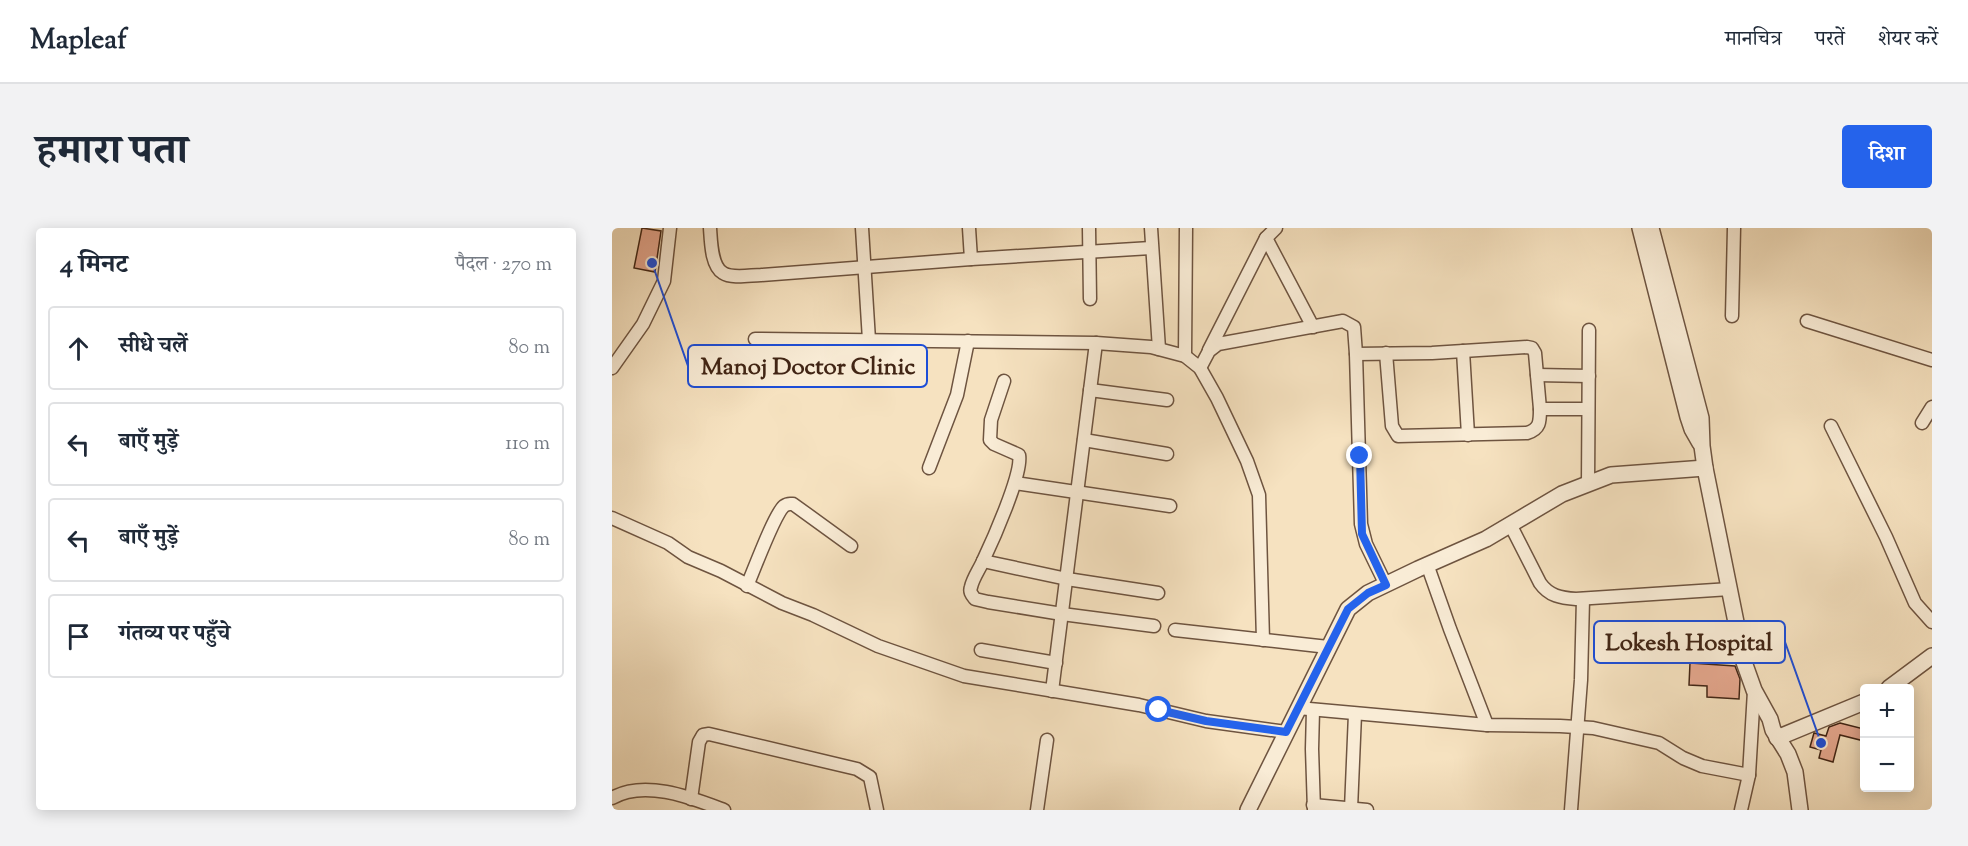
<!DOCTYPE html>
<html lang="hi">
<head>
<meta charset="utf-8">
<style>
  :root { --surface:#fff; --page:#f2f2f3; --text:#1f2937; --muted:#747a83; --line:#e0e1e3; --accent:#2563eb }
  body { margin:0; font-family:"Sorts Mill Goudy","Noto Serif Devanagari",serif; background:var(--page); color:var(--text) }
  .controls { position:absolute; right:18px; bottom:18px; display:grid; overflow:hidden; border-radius:6px; box-shadow:0 3px 15px #0003 }
  .controls button { width:54px; height:54px; display:grid; place-items:center; padding:0; border:0; border-bottom:2px solid var(--line); background:var(--surface); color:var(--text); font:30px sans-serif }
  .stop { position:absolute; width:18px; height:18px; margin:-14px; border:4px solid #2563eb; border-radius:50%; background:#fff }
  .stop.end { background:#2563eb; border-color:#fff; box-shadow:0 2px 6px #0008 }
  .list { margin:0; padding:0; list-style:none }
  h2 { display:flex; justify-content:space-between; align-items:center; height:78px; margin:0; padding:0 24px; font-size:26px }
  h2 small { font-size:20px; font-weight:400; color:var(--muted) }
  .list li { display:grid; grid-template-columns:39px 1fr auto; gap:18px; align-items:center; box-sizing:border-box; height:84px; margin:0 12px 12px; padding:0 12px; border:2px solid var(--line); border-radius:6px }
  .list b { display:block; font-size:22px; white-space:nowrap }
  .list em { font-size:20px; font-style:normal; color:var(--muted) }
  .icon { flex:none; width:33px; height:33px; fill:none; stroke:currentColor; stroke-width:2; stroke-linecap:round; stroke-linejoin:round }
  .map { position:relative; flex:none; width:1320px; height:582px; overflow:hidden; border-radius:6px }
  header { display:flex; align-items:center; gap:36px; box-sizing:border-box; height:84px; padding:0 30px; background:var(--surface); border-bottom:2px solid var(--line) }
  header strong { font-size:28px }
  nav { display:flex; gap:33px; margin-inline-start:auto; font-size:21px }
  .intro { display:flex; align-items:center; justify-content:space-between; box-sizing:border-box; height:144px; padding:0 36px }
  h1 { margin:0; font-size:42px }
  .button { padding:15px 27px; border-radius:6px; background:var(--accent); color:#fff; font-size:21px; font-weight:700 }
  main { display:flex; gap:36px; padding:0 36px }
  aside { flex:1; background:var(--surface); border-radius:6px; box-shadow:0 3px 15px #0003 }
  .map>svg:first-child { display:block }
</style>
</head>
<body>
<header>
<strong>Mapleaf</strong>
<nav><a>मानचित्र</a><a>परतें</a><a>शेयर करें</a></nav>
</header>
<div class="intro"><h1>हमारा पता</h1><a class="button">दिशा</a></div>
<main>
<aside>
<h2>4 मिनट<small>पैदल · 270 m</small></h2>
<ul class="list">
<li><svg class="icon" aria-label="ahead" viewBox="0 0 24 24"><path d="M12 20V5M6 11l6-6 6 6"/></svg><div><b>सीधे चलें</b></div><em>80 m</em></li>
<li><svg class="icon" aria-label="left" viewBox="0 0 24 24"><path d="M17 20v-9H6M10 6l-5 5 5 5"/></svg><div><b>बाएँ मुड़ें</b></div><em>110 m</em></li>
<li><svg class="icon" aria-label="left" viewBox="0 0 24 24"><path d="M17 20v-9H6M10 6l-5 5 5 5"/></svg><div><b>बाएँ मुड़ें</b></div><em>80 m</em></li>
<li><svg class="icon" aria-label="arrive" viewBox="0 0 24 24"><path d="M6 21V4h12l-3 4 3 4H6"/></svg><div><b>गंतव्य पर पहुँचे</b></div></li>
</ul>
</aside>
<div class="map">
<svg width="1320" height="582" viewBox="0 0 1320 582">
  <rect width="100%" height="100%" fill="#f6e2c0"/>
  <filter id="stains"><feTurbulence type="fractalNoise" baseFrequency=".00333" numOctaves="4"/><feColorMatrix values="0 0 0 0 .2 0 0 0 0 .09 0 0 0 0 .02 0 0 0 .5 -.17"/></filter>
  <radialGradient id="worn" r=".72"><stop offset=".6" stop-color="#630" stop-opacity="0"/><stop offset="1" stop-color="#630" stop-opacity=".3"/></radialGradient>
  <g fill="#e6a88f" stroke="#412515" stroke-width="1.5">
    <polygon points="30,0 49,3 43,44 22,40"/>
    <polygon points="1078,435 1123,438 1128,451 1127,471 1095,469 1095,458 1077,457"/>
    <polygon points="1228,495 1252,501 1252,513 1228,507 1221,534 1207,530 1209,522 1198,519 1202,505 1214,508 1217,499"/>
  </g>
  <g fill="none" stroke-linecap="round" stroke-linejoin="round">
    <defs>
      <g id="minor">
        <path d="M 98,0 C 99,13 99,38 111,45 C 120,51 139,47 149,47 L 359,31 L 539,20"/>
        <polyline points="250,0 257,112"/>
        <polyline points="357,0 359,31"/>
        <polyline points="477,0 478,71"/>
        <polyline points="539,0 547,121"/>
        <polyline points="654,10 701,99"/>
        <polyline points="1120,88 1122,0"/>
        <polyline points="1195,93 1320,132"/>
        <polyline points="143,111 484,115 539,119 573,128 588,140 605,170 635,233 647,267 651,412"/>
        <polyline points="597,122 654,10 664,0"/>
        <polyline points="851,123 856,207"/>
        <path d="M 774,125 L 780,198 L 786,208 L 915,205 C 928,201 928,194 928,181"/>
        <polyline points="744,126 820,125 915,119 920,120 923,125 928,181 976,181"/>
        <polyline points="573,128 574,0"/>
        <polyline points="0,140 31,96 52,53 58,0"/>
        <polyline points="588,140 597,123 606,116 731,93 742,99 744,126 749,296 754,316 774,357"/>
        <polyline points="925,147 977,148"/>
        <path d="M 392,153 L 379,192 L 378,212 L 382,216 L 407,227 C 411,245 380,314 371,333 C 367,342 361,350 359,359 C 357,364 360,367 363,371 L 376,374 L 450,386 L 542,398"/>
        <polyline points="478,162 555,172"/>
        <polyline points="1310,195 1320,179"/>
        <polyline points="1219,198 1274,309 1303,375 1320,394"/>
        <polyline points="472,212 555,226"/>
        <polyline points="317,240 345,167 356,113"/>
        <polyline points="403,255 558,278"/>
        <polyline points="976,256 977,102"/>
        <polyline points="0,290 56,315 76,329 109,343 170,375 201,387 266,418 352,448 527,477 594,493 674,504"/>
        <path d="M 898,296 L 928,355 C 937,368 949,370 964,371 L 1118,361"/>
        <polyline points="371,333 455,351 546,365"/>
        <polyline points="815,336 838,401 875,497"/>
        <path d="M 135,358 C 142,342 162,287 172,278 C 176,275 177,276 181,276 L 239,318"/>
        <polyline points="563,402 716,419"/>
        <polyline points="369,422 444,435"/>
        <polyline points="440,463 484,115"/>
        <polyline points="686,480 875,497 948,498 981,500 1047,515 1071,530 1090,538 1137,547"/>
        <polyline points="701,482 700,521 702,582"/>
        <path d="M 0,570 C 33,551 80,570 112,582"/>
        <polyline points="79,571 87,514 91,507 97,506 245,541 258,549 265,582"/>
        <polyline points="701,577 755,582"/>
        <polyline points="739,581 743,486"/>
        <polyline points="425,582 435,512"/>
        <polyline points="959,582 969,452 971,371"/>
        <polyline points="1129,582 1137,547 1142,463"/>
      </g>
      <g id="tertiary">
        <polyline points="1028,0 1076,189 1080,201 1088,215"/>
        <polyline points="1039,0 1089,190 1090,218 1093,240 1132,434 1142,462 1158,491 1161,502 1176,526 1183,544 1188,582"/>
        <polyline points="1277,460 1320,428"/>
        <polyline points="1165,510 1252,474"/>
        <polyline points="636,582 736,381 756,365 806,341 874,311 950,266 999,247 1093,240"/>
      </g>
    </defs>
    <use href="#minor" stroke="#6e5440" stroke-width="15"/>
    <use href="#tertiary" stroke="#6e5440" stroke-width="18"/>
    <use href="#minor" stroke="#f9ecd6" stroke-width="12"/>
    <use href="#tertiary" stroke="#f9ecd6" stroke-width="15"/>
  </g>
  <g fill="none" stroke-linecap="round" stroke-linejoin="round">
    <polyline stroke="#2563eb" stroke-width="8" points="547,482 594,493 674,504 736,381 756,365 774,357 750,306 748,228"/>
  </g>
  <path fill="none" stroke="#1d4ed8" stroke-width="2" d="M40 35L76 138M1209 515L1173 414"/>
  <g fill="#1d4ed8" stroke="#f9ecd6" stroke-width="2">
    <circle cx="40" cy="35" r="6"/>
    <circle cx="1209" cy="515" r="6"/>
  </g>
  <g fill="#f9ecd6" stroke="#1d4ed8" stroke-width="2">
    <rect x="76" y="117" width="239" height="42" rx="6"/>
    <rect x="982" y="393" width="191" height="42" rx="6"/>
  </g>
  <g font-size="24" text-anchor="middle" font-weight="bold" fill="#412515">
    <text x="196" y="146">Manoj Doctor Clinic</text>
    <text x="1077" y="422">Lokesh Hospital</text>
  </g>
  <rect width="100%" height="100%" filter="url(#stains)"/>
  <rect width="100%" height="100%" fill="url(#worn)"/>
</svg>
<div class="controls">
<button>+</button>
<button>−</button>
</div>
<div class="stop" style="left:547px;top:482px"></div>
<div class="stop end" style="left:748px;top:228px"></div>
</div>
</main>
</body>
</html>
